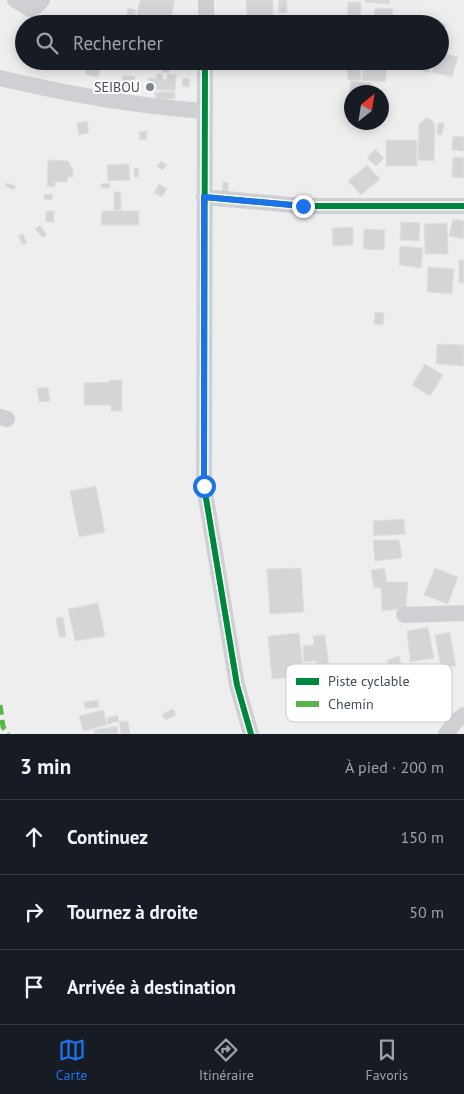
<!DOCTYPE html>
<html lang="fr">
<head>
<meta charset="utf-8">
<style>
  :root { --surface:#171b24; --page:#20242c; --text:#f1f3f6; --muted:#9ea1a6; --line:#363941; --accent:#1a73e8 }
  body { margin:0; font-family:"PT Sans",sans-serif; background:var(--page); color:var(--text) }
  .compass { position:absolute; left:344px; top:85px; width:45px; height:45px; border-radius:50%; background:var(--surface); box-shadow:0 2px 12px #0003; rotate:30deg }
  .stop { position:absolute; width:15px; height:15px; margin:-11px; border:4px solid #1a73e8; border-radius:50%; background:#fff }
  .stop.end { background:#1a73e8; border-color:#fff; box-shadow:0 1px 5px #0008 }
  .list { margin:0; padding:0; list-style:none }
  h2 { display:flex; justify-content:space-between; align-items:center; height:65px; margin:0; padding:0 20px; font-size:21px }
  h2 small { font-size:16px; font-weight:400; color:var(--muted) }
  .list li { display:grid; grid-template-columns:32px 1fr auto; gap:15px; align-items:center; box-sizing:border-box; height:75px; padding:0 20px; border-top:1px solid var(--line) }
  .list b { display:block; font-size:19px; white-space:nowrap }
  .list em { font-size:16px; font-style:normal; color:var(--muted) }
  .icon { flex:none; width:28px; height:28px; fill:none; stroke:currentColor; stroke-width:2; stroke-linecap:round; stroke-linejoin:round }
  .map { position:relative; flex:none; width:464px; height:734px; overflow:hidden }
  .search { position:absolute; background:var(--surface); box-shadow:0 2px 12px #0003; left:15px; right:15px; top:15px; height:55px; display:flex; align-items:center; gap:12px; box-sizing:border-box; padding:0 18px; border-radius:28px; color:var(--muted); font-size:19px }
  .sheet { height:290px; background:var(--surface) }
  nav { display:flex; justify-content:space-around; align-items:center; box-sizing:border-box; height:70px; border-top:1px solid var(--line); background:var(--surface); font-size:14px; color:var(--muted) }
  nav a { display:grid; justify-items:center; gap:2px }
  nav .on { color:var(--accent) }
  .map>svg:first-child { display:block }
</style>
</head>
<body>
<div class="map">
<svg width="464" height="734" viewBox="0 0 464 734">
  <rect width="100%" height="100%" fill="#efeeee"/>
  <g fill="#d4d5d7" stroke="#e0e0e1">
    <polygon points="140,0 175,0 170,22 137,15"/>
    <polygon points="246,0 273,0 273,17 247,17"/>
    <polygon points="279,0 287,0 287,13 278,13"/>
    <polygon points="365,0 390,0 389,4 365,2"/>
    <polygon points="348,2 361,2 361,24 347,24"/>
    <polygon points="128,8 136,10 134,20 126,19"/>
    <polygon points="375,8 393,9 391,24 373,24"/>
    <polygon points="372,17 372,24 365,24 365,18"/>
    <polygon points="242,19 273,20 273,24 242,24"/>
    <polygon points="440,22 446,25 443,31 440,30 440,24 439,24"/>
    <polygon points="440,52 458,57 452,77 432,72 435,61 440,61"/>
    <polygon points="346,61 360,61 361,80 348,80"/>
    <polygon points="87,63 101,66 98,77 85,74"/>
    <polygon points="364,64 387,66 385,82 362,80"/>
    <polygon points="163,66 170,66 169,73 162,72"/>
    <rect x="423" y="67" width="7" height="5"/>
    <polygon points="157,74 163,74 162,79 167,79 167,74 176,75 175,91 148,89 148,78 156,79"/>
    <polygon points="123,75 135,76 134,87 122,86"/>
    <polygon points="183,78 190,79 189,87 182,86"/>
    <polygon points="351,81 371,83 370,92 352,92 352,96 349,96"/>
    <rect x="155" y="92" width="20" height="7"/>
    <polygon points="426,118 432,120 435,125 434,161 418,160 419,124"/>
    <polygon points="87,121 89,133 79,135 77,123"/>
    <polygon points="438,123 444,123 442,135 437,134"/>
    <polygon points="147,131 147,139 140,140 139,132"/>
    <polygon points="453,136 464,137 464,151 452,150"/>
    <rect x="386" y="140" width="31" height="26"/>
    <polygon points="375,149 384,158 376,166 367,158"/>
    <polygon points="453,157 464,158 464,178 452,177"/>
    <polygon points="48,160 68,161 73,170 73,177 68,177 67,182 55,182 55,187 47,186"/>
    <polygon points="161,161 167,165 163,170 157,166"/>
    <polygon points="129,164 130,180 108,181 107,165"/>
    <polygon points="367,165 380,179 361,195 348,181"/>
    <polygon points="134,168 139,169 138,177 134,177"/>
    <polygon points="223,182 229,183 228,191 222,191"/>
    <polygon points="6,183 16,186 14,190 5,186"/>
    <polygon points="110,183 110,188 101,188 101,184"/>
    <polygon points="159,184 167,189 162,197 154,193"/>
    <rect x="114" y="192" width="7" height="18"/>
    <polygon points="45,194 53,195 52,200 44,199"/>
    <rect x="46" y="211" width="8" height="11"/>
    <polygon points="102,211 139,211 139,225 101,225"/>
    <polygon points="453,219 464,221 464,239 449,236"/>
    <polygon points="401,222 420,223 419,241 400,240"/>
    <polygon points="447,223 448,254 425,254 424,224"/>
    <polygon points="40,225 47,235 43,238 35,229"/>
    <polygon points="353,227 353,245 333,246 332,228"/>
    <polygon points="364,229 385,230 384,250 363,249"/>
    <polygon points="23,234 27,243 23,245 18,236"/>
    <polygon points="400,246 423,248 421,268 399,265"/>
    <rect x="459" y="260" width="5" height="23"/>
    <polygon points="428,267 454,269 452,294 427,292"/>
    <polygon points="375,312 384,313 383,325 374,324"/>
    <polygon points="437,344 464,345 464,366 436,364"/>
    <polygon points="425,364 443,375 430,396 412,385"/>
    <polygon points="110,380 122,380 122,411 111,411 111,405 84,405 84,383 110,382"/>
    <polygon points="48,387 50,401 39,402 37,388"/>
    <polygon points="96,486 105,532 79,537 70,491"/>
    <polygon points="404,519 405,534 374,536 373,521"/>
    <polygon points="373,540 399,540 402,558 375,561"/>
    <polygon points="301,568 304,612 270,614 267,569"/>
    <polygon points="384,568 387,582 408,582 406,608 382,611 381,587 374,588 371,570"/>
    <polygon points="435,568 458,577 448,604 424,595"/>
    <polygon points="98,603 105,636 75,641 68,609"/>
    <polygon points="63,617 66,637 59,637 56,618"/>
    <polygon points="428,627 434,658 410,662 407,631"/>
    <polygon points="450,632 456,666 441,668 435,635"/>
    <polygon points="299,633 304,676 272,679 268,636"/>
    <polygon points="325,635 329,668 317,669 316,661 304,662 303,646 314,645 313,636"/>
    <polygon points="399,656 402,667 400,667 402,673 426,666 431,681 397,691 387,660"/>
    <polygon points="98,700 99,707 85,709 84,702"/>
    <polygon points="173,709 176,715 165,720 162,714"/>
    <polygon points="103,710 107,725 83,731 79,716"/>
    <polygon points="118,715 119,721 108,724 107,718"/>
    <polygon points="128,721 130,734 121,734 119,722"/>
    <polygon points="117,726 118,734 95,734 94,730"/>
  </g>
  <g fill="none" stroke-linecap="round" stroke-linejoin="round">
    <g stroke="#ced0d4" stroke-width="16">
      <polyline points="15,0 30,9 35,7 42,0"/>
      <polyline points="206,24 206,0"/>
      <polyline points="205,61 204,486 237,685 251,734"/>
      <path d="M 0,78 C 67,94 135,106 204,111"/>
      <polyline points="204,197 303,206 464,206"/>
      <polyline points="0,417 7,419"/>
      <polyline points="404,615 464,613"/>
      <polyline points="446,734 455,722 464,715"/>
    </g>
    <polyline stroke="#57b448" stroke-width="5" stroke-dasharray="10 5" stroke-linecap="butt" points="0,705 3,727 8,734"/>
    <defs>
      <g id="cycleway">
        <polyline points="205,61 204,486 237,685 251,734"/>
        <polyline points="204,197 303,206 464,206"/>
      </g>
    </defs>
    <use href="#cycleway" stroke="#fff" stroke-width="9"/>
    <use href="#cycleway" stroke="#00873e" stroke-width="6"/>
  </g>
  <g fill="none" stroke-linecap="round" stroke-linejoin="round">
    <polyline stroke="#1a73e8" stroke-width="6" points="204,486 204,197 303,206"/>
  </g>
  <circle fill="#7f8590" stroke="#fff" stroke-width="2" cx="150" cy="87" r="5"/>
  <g text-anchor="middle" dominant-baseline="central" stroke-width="4" stroke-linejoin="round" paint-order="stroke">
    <g font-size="14" fill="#434d5d" stroke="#fff" text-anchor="end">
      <text x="140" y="87">SEIBOU</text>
    </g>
  </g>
  <rect x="286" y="664" width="166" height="58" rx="8" fill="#fff" stroke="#c7cace" stroke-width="1"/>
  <rect x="296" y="678" width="23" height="7" fill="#00873e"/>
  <rect x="296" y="701" width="23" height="6" fill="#57b448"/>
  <g font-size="14" fill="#434d5d">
    <text x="328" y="686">Piste cyclable</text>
    <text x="328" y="709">Chemin</text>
  </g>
</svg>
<svg class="compass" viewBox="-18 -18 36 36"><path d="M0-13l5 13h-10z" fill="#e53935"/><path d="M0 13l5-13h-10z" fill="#9ea1a6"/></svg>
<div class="stop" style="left:204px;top:486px"></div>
<div class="stop end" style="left:303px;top:206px"></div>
<div class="search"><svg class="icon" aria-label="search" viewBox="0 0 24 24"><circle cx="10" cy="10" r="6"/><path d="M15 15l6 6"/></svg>Rechercher</div>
</div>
<section class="sheet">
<h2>3 min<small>À pied · 200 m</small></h2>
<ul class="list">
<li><svg class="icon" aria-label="ahead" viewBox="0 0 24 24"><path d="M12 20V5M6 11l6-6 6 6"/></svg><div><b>Continuez</b></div><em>150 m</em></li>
<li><svg class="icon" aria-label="right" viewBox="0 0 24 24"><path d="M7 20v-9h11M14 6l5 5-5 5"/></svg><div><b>Tournez à droite</b></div><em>50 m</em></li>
<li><svg class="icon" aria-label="arrive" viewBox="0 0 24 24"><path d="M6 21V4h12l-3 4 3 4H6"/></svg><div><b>Arrivée à destination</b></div></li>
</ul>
</section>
<nav>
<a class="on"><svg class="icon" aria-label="map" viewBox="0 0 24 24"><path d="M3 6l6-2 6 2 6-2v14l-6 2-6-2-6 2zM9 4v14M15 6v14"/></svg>Carte</a>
<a><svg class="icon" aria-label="directions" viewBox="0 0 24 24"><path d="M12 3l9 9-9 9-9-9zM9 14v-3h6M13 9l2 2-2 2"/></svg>Itinéraire</a>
<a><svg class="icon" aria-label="saved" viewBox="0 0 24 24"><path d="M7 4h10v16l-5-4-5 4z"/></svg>Favoris</a>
</nav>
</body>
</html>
